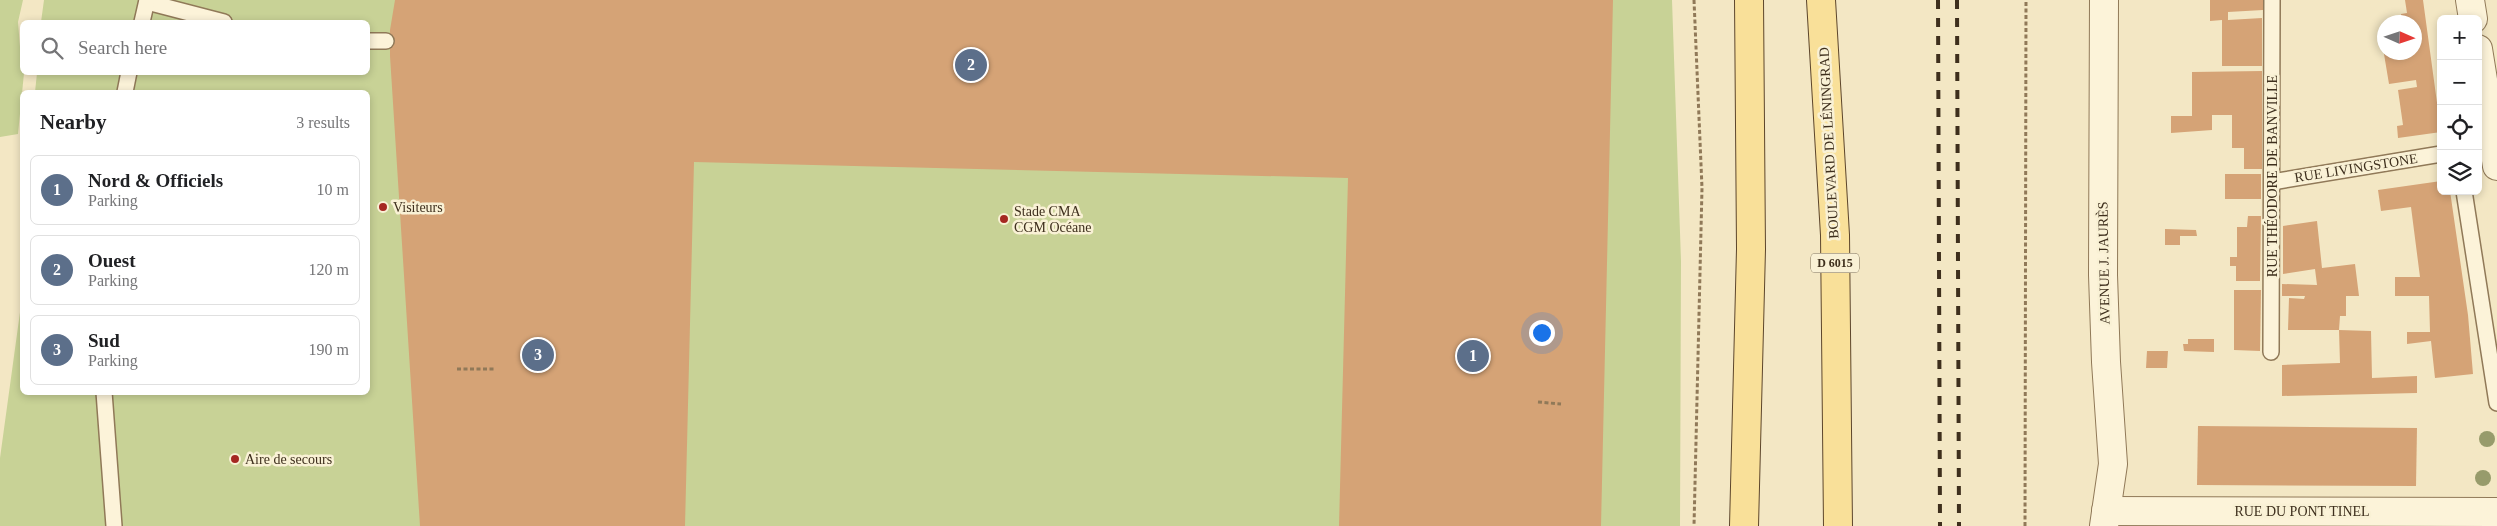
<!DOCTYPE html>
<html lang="en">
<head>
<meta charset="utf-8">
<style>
  :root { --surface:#fff; --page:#f2f2f2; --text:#202124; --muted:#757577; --line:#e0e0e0; --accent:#0f766e }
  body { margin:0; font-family:Georgia,serif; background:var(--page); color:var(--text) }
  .controls { position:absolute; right:15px; top:15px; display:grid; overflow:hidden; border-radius:8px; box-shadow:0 2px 8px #0003 }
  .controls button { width:45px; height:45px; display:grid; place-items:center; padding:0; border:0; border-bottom:1px solid var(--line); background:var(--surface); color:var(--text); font:25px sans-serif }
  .compass { position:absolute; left:2377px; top:15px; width:45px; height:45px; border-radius:50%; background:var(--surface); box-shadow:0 2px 8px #0003; rotate:93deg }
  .you { position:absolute; left:1541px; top:332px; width:18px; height:18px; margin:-12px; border:4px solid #fff; border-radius:50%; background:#1a73e8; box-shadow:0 0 0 8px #1a73e833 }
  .badge { display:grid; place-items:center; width:32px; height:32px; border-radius:50%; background:var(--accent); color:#fff; font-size:16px; font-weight:700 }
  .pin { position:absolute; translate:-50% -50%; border:2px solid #fff; box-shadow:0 1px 5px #0006 }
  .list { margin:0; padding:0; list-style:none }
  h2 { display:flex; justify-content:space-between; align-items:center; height:65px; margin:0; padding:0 20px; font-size:21px }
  h2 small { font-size:16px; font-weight:400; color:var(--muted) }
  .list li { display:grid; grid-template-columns:32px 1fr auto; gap:15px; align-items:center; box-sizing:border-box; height:70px; margin:0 10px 10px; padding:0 10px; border:1px solid var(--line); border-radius:8px }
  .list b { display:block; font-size:19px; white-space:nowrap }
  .list p { margin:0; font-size:16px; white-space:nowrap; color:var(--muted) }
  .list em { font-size:16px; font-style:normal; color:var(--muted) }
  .icon { flex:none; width:28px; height:28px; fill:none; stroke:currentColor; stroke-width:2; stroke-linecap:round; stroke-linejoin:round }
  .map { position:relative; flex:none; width:2497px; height:526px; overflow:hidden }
  .search { position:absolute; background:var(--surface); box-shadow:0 2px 8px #0003; left:20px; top:20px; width:350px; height:55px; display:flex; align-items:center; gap:12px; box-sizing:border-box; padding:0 18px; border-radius:8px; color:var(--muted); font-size:19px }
  .panel { position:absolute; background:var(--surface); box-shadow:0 2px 8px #0003; left:20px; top:90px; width:350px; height:305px; border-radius:8px }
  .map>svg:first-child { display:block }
</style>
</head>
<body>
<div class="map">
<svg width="2497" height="526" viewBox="0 0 2497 526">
  <rect width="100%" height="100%" fill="#f3e7c4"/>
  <g fill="#c8d296">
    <polygon points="0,0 23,0 18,22 22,72 24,73 18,134 0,137"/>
    <polygon points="44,0 1672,0 1681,261 1680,526 0,526 0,458 21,305 22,276 22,392 368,392 368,92 35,92 37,73 368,72 368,22 41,22"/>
  </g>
  <g fill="#d5a376">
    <polygon points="395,0 1613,0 1601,526 1339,526 1348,178 694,162 685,526 420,526 390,56 390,30"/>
    <polygon points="2210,0 2263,0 2263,10 2228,12 2228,20 2262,18 2262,66 2222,66 2222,20 2210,21"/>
    <polygon points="2405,0 2423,0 2441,132 2398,138 2397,126 2403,125 2398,90 2417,87 2416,80 2389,84 2384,54 2414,52 2414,22 2402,22 2401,14 2407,13"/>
    <polygon points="2262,71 2262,169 2244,169 2244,148 2232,148 2232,115 2212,115 2212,130 2171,133 2171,116 2192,116 2192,72"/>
    <rect x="2225" y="174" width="36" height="25"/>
    <polygon points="2441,181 2441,191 2450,191 2468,315 2473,374 2435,378 2431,341 2407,344 2407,332 2430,332 2429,296 2395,296 2395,277 2420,277 2411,207 2381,211 2378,190"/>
    <polygon points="2248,216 2261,216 2260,281 2236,281 2236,266 2230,266 2230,257 2237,257 2237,227 2247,227"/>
    <polygon points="2317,221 2322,268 2355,264 2359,296 2346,296 2346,316 2340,316 2339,330 2288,330 2289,298 2304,299 2305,296 2282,296 2282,284 2317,285 2315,269 2283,274 2283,226"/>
    <polygon points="2165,229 2196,230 2197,236 2180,236 2180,245 2165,245"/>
    <polygon points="2234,290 2261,290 2260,351 2234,350"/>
    <polygon points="2339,330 2371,331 2372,378 2417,376 2417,393 2282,396 2282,365 2340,363"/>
    <polygon points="2188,339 2214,339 2214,352 2184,351 2183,344 2188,344"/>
    <polygon points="2147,351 2168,351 2167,368 2146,368"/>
    <polygon points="2198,426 2417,428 2416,486 2197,485"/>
  </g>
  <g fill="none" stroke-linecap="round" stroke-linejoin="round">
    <defs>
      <g id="service">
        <polyline points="147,2 224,22"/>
        <polyline points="142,22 147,0"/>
        <polyline points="368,41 386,41"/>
        <polyline points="125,92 129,72"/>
        <polyline points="2272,182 2441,154"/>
        <polyline points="2464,191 2497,403"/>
        <polyline points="2271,352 2272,0"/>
        <polyline points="104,392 114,526"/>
      </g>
      <g id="minor">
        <polyline points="2470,0 2473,19"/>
        <polyline points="2478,49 2497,166"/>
        <polyline points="2106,511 2497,512"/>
      </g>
      <polyline id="tertiary" points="2104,0 2103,275 2106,362 2113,464 2104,526"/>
      <g id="primary">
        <polyline points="1821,0 1835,235 1838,526"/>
        <polyline points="1744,526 1751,249 1749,0"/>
      </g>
    </defs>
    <use href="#service" stroke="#907958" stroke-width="18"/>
    <use href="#minor" stroke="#907958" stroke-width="30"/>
    <use href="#tertiary" stroke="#907958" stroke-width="30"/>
    <use href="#primary" stroke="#5d462c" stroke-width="30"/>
    <g stroke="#907958" stroke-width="3" stroke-dasharray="4 2.5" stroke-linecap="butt">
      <polyline points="1694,0 1702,188 1694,526"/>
      <polyline points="457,369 494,369"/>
      <polyline points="1538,402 1561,404"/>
      <polyline points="2025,526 2026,0"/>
    </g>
    <use href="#service" stroke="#fcf3d9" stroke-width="15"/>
    <use href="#minor" stroke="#fcf3d9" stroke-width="28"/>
    <use href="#tertiary" stroke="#fcf3d9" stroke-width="28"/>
    <use href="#primary" stroke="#f9e099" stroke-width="28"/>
    <g stroke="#3e2f1d" stroke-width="4" stroke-dasharray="9 9" stroke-linecap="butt">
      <polyline points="1938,0 1940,526"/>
      <polyline points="1957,0 1959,526"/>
    </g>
  </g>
  <g fill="#979b6b">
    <circle cx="2487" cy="439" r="8"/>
    <circle cx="2483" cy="478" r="8"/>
  </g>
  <g fill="#a52821" stroke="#f9f1d5" stroke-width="2">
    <circle cx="383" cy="207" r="5"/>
    <circle cx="1004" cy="219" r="5"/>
    <circle cx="235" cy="459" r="5"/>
  </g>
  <g text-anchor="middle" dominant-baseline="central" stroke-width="5" stroke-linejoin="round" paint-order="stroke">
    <rect fill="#f9f1d5" stroke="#766954" stroke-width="1" x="1811" y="253.5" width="48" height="19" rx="4"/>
    <g font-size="12" font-weight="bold" fill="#3e2f1d">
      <text x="1835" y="263">D 6015</text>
    </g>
    <g font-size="14" fill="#3e2f1d" stroke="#f9f1d5">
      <text transform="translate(1829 143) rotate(-93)">BOULEVARD DE LÉNINGRAD</text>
      <text transform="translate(2356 168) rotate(-9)">RUE LIVINGSTONE</text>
      <text transform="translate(2272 176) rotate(-90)">RUE THÉODORE DE BANVILLE</text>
      <text transform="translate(2104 263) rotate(-91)">AVENUE J. JAURÈS</text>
      <text x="2302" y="511">RUE DU PONT TINEL</text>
    </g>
    <g font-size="14" fill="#3e2f1d" stroke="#f9f1d5" text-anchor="start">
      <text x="393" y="207">Visiteurs</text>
      <text x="1014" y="211">Stade CMA<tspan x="1014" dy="16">CGM Océane</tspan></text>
      <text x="245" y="459">Aire de secours</text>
    </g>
  </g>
</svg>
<div class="controls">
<button>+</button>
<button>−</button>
<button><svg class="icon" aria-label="locate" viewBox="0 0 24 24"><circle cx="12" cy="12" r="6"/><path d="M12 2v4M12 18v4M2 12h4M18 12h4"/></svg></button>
<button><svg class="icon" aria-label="layers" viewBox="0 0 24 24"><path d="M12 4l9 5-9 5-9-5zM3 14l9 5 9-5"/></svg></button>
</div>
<svg class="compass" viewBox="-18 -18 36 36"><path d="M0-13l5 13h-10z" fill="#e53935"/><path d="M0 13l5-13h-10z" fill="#757577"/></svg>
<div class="you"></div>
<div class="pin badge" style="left:1473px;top:356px;background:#5c6f8a">1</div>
<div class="pin badge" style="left:971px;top:65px;background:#5c6f8a">2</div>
<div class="pin badge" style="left:538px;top:355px;background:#5c6f8a">3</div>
<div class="search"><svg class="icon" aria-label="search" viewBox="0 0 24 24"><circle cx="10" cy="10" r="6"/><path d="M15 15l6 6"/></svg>Search here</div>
<section class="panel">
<h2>Nearby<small>3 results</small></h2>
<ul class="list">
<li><span class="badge" style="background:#5c6f8a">1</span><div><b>Nord &amp; Officiels</b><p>Parking</p></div><em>10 m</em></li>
<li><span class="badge" style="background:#5c6f8a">2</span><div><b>Ouest</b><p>Parking</p></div><em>120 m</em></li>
<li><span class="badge" style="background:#5c6f8a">3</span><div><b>Sud</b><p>Parking</p></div><em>190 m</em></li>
</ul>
</section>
</div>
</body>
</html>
